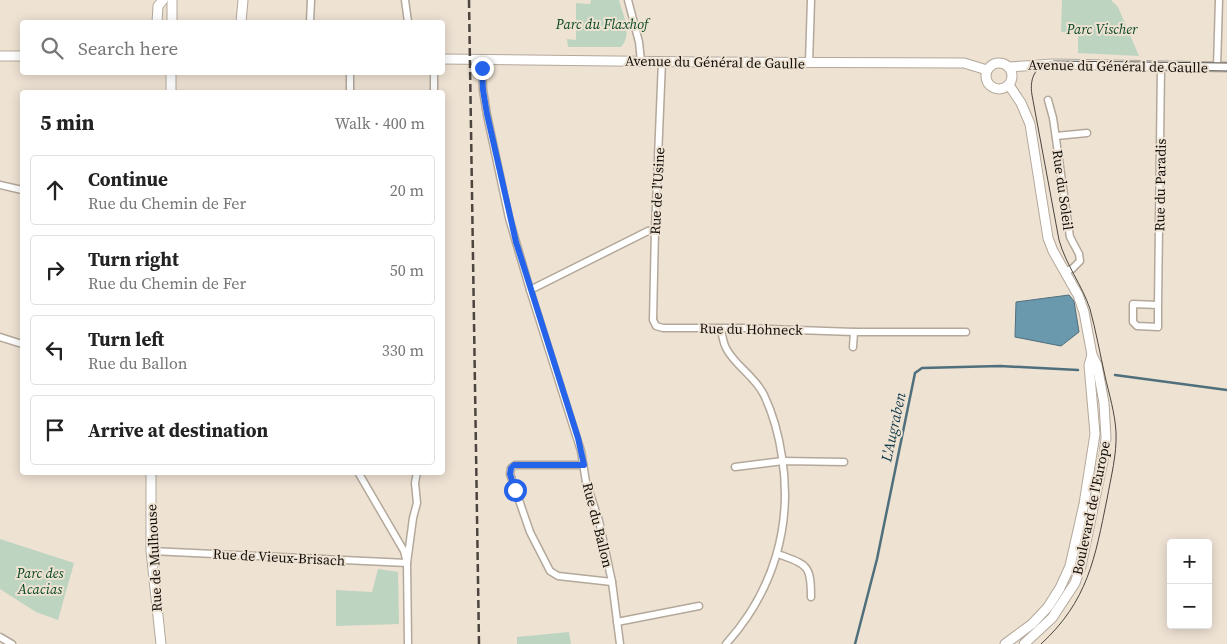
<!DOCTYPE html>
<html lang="en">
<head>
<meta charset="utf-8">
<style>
  :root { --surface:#fff; --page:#f6f6f6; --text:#222; --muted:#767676; --line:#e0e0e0 }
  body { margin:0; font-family:"Source Serif 4",serif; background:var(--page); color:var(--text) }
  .controls { position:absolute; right:15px; bottom:15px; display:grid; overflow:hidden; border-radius:5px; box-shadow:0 2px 12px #0003 }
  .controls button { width:45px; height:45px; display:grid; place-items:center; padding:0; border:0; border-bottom:1px solid var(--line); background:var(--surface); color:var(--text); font:25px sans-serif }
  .stop { position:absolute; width:15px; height:15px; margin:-11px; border:4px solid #2563eb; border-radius:50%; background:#fff }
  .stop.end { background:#2563eb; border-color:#fff; box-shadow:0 1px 5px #0008 }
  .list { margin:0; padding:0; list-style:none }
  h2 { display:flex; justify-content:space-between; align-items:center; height:65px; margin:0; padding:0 20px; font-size:21px }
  h2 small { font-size:16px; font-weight:400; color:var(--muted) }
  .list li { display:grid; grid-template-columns:32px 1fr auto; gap:15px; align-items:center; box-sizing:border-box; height:70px; margin:0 10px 10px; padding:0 10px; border:1px solid var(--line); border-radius:5px }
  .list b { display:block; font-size:19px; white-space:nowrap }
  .list p { margin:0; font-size:16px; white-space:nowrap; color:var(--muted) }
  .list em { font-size:16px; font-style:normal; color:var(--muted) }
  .icon { flex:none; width:28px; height:28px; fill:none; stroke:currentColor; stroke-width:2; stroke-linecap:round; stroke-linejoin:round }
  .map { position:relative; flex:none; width:1227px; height:644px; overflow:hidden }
  .search { position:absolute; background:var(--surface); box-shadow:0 2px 12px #0003; left:20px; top:20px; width:425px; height:55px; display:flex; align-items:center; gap:12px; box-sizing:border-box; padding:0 18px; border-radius:5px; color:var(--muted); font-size:19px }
  .panel { position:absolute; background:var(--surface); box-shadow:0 2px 12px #0003; left:20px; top:90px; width:425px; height:385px; border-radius:5px }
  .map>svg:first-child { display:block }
</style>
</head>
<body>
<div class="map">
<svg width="1227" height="644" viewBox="0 0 1227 644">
  <rect width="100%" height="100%" fill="#eee2d3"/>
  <g fill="#bdd4c1">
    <path d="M 591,0 L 619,0 C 623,16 633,34 621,47 L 568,47 L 567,39 L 576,40 L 576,3 L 590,4 Z"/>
    <polygon points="1062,0 1111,0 1118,7 1139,56 1078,53 1078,33 1061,32"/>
    <polygon points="0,539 74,563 58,620 36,612 0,589"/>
    <polygon points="378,569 398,572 399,624 336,626 336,590 372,592"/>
    <polygon points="569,632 571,644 517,644 517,637"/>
  </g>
  <polygon fill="#6a99ae" stroke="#4f6f7c" points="1069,295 1074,301 1079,332 1061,346 1015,337 1016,302"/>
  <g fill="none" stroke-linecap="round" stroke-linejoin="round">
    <g stroke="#4f6f7c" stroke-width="2.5">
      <polyline points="1115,375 1227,390"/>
      <polyline points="855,644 877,559 915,373 922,368 1000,366 1078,370"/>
    </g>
    <defs>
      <g id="street">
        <polyline points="405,0 408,22"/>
        <polyline points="628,0 639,42 641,61"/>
        <polyline points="310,22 311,0"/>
        <polyline points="482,60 483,90 487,115 509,218 530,290 581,451 586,482 599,521 612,582 620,644"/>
        <polyline points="662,61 655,230 653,320 656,326 663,328 744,328 854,332 966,332"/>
        <polyline points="809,63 811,0"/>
        <polyline points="1217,67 1219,0"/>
        <polyline points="350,92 350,72"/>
        <polyline points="434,92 434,72"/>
        <polyline points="1048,100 1053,118 1070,237 1079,254 1080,261 1072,269 1065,271"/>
        <polyline points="1056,136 1087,133"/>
        <polyline points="0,185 22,190"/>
        <polyline points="530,290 648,231 655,230"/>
        <polyline points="1158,305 1133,304 1133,322 1137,326 1158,327 1158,305 1161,66"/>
        <path d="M 721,329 C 722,335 723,342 726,348 C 735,366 755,376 764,395 C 773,414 779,436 782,457 C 793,526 773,592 726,644"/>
        <polyline points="0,337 22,344"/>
        <polyline points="853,347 854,332"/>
        <polyline points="583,465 515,465 511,468 510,474 530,532 550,571 558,576 612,582"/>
        <polyline points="735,467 783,461 844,462"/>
        <polyline points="358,472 404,551 406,559"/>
        <polyline points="151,551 407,563"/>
        <path d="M 778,554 C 807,565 811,564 811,597"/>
        <polyline points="617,622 699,606"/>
        <polyline points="0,637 12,644"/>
        <polyline points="408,644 407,563 413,518 417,503 415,483 417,472"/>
      </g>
      <g id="secondary">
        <polyline points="157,22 158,6 163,0"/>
        <polyline points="172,22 172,0"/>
        <polyline points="241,22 243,0"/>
        <polyline points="0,56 22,56"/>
        <polyline points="442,59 698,62 964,63 987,70"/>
        <circle cx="999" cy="76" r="13"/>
        <polyline points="1009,67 1053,64 1227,67"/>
        <polyline points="171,72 171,92"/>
        <polyline points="1009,85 1021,103 1030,124 1048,238 1053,251 1078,295 1084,312 1092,355 1097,365 1104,403 1106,438 1104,456 1081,566 1075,583 1052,618 1024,644"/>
        <polyline points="151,472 151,551 161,644"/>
        <polyline points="1005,644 1032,624 1048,607 1060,588 1070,566 1084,504 1095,434 1089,365 1092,355"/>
      </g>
    </defs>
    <use href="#street" stroke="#b3a89a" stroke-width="9"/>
    <use href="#secondary" stroke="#b3a89a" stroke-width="11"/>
    <use href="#street" stroke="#fff" stroke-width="6"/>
    <use href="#secondary" stroke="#fff" stroke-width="9"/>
    <g stroke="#4c463e" stroke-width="1">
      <polyline points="1157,70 1227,71"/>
      <path d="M 1041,644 C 1088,601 1095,558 1107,499 C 1111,477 1117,454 1116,432 C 1115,413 1109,394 1105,376 C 1100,354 1096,331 1090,309 C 1082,285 1066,265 1059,240 L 1032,95 C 1029,77 1036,65 1054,61 L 1227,63"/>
    </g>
    <polyline stroke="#4c463e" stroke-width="2.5" stroke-dasharray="8 4" stroke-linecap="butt" points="469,0 479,644"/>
  </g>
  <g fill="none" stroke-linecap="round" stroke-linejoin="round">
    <polyline stroke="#2563eb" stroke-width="6" points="482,68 483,90 487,114 516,242 578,438 584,465 514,465 511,468 510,474 515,490"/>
  </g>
  <g text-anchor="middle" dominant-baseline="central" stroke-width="4" stroke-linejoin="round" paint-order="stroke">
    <g font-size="14" font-style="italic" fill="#094822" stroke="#eee2d3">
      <text x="602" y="24">Parc du Flaxhof</text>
      <text x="1102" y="29">Parc Vischer</text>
      <text x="40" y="573">Parc des<tspan x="40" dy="16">Acacias</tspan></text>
    </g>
    <g font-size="14" fill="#110d08" stroke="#eee2d3">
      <text transform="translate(715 62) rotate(1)">Avenue du Général de Gaulle</text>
      <text transform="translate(1118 66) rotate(1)">Avenue du Général de Gaulle</text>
      <text transform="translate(1160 185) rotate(-89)">Rue du Paradis</text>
      <text transform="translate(1063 190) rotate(82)">Rue du Soleil</text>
      <text transform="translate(657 191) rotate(-87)">Rue de l'Usine</text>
      <text transform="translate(751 329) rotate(1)">Rue du Hohneck</text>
      <text transform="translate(1091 508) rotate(-78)">Boulevard de l'Europe</text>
      <text transform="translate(598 525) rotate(76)">Rue du Ballon</text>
      <text transform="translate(279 557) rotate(3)">Rue de Vieux-Brisach</text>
      <text transform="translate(154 558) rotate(-93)">Rue de Mulhouse</text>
    </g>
    <g font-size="15" font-style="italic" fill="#143e4e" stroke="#eee2d3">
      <text transform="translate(893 427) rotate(-78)">L'Augraben</text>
    </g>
  </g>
</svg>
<div class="controls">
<button>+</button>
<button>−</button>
</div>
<div class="stop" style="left:515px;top:490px"></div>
<div class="stop end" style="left:482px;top:68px"></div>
<div class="search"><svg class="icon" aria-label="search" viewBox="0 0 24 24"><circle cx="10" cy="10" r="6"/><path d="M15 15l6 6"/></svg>Search here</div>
<section class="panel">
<h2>5 min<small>Walk · 400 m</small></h2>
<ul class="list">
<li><svg class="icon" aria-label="ahead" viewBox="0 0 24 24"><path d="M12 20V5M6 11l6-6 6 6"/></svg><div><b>Continue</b><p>Rue du Chemin de Fer</p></div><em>20 m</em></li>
<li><svg class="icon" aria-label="right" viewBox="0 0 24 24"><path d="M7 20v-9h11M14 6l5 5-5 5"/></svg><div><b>Turn right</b><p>Rue du Chemin de Fer</p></div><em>50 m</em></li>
<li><svg class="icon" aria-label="left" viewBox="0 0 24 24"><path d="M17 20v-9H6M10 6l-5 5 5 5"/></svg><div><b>Turn left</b><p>Rue du Ballon</p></div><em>330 m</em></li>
<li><svg class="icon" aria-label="arrive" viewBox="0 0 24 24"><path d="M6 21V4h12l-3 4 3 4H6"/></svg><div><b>Arrive at destination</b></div></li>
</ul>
</section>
</div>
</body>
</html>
